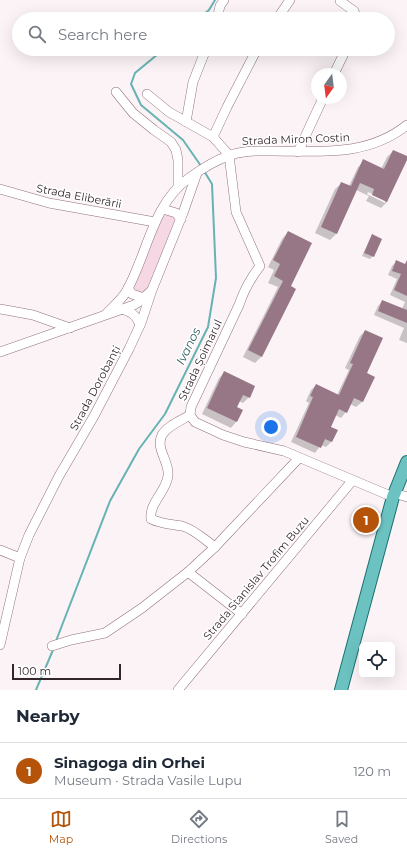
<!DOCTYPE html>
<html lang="en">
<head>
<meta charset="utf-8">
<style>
  :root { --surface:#fff; --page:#f2f2f3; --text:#1f2937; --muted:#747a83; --line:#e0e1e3; --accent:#b45309 }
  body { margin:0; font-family:Montserrat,sans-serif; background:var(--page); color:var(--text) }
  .controls { position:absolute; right:12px; bottom:12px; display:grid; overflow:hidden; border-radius:6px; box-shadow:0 4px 16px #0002 }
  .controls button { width:36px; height:36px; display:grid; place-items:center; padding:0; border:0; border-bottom:1px solid var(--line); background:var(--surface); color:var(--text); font:20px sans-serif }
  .compass { position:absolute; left:311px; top:68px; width:36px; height:36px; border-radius:50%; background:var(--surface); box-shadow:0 4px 16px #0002; rotate:194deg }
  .scale { position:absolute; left:12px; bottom:10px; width:109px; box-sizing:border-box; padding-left:4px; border:2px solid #32252b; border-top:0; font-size:11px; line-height:14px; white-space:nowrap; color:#32252b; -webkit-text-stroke:3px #fff; paint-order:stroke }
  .you { position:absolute; left:271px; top:427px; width:14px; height:14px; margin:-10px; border:3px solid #fff; border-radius:50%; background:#1a73e8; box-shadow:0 0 0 6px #1a73e833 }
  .badge { display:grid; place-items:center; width:26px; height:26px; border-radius:50%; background:var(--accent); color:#fff; font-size:13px; font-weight:700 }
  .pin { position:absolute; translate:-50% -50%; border:2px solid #fff; box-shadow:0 1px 4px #0006 }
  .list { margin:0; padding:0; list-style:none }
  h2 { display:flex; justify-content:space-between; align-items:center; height:52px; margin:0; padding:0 16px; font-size:17px }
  h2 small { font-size:13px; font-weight:400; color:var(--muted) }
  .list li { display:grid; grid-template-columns:26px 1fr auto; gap:12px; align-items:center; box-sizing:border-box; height:56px; padding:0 16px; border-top:1px solid var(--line) }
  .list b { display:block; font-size:15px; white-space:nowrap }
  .list p { margin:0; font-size:13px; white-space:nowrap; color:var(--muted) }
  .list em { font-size:13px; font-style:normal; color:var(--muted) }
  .icon { flex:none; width:22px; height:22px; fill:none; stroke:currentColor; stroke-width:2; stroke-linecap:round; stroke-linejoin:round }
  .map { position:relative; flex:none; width:407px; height:690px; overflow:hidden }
  .search { position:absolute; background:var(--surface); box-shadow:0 4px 16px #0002; left:12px; right:12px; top:12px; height:44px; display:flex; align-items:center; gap:10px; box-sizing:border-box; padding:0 14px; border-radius:22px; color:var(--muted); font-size:15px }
  .sheet { height:108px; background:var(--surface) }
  nav { display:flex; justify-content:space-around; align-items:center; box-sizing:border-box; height:56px; border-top:1px solid var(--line); background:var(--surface); font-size:11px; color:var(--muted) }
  nav a { display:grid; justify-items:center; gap:2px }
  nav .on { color:var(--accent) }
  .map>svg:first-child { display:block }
</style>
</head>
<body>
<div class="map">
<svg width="407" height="690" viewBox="0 0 407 690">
  <rect width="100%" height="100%" fill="#fbf3f6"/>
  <polygon fill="#f6d8e4" points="166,213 173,215 177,220 147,291 142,294 134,290 133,286 162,216"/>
  <g fill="#0003" fill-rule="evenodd">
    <path d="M 393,151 L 407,157 L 387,202 L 381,208 L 366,201 L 369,196 L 356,190 L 336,234 L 330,240 L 315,233 L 335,189 L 342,183 L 349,186 L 358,167 L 364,161 L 381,169 L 387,157 ZM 368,192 L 385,200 L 385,203 L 367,194 Z"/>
    <polygon points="288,232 289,287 295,289 261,357 255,363 243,357 278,287 268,283 274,270 268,267 282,239"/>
    <polygon points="372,236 373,256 370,259 362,256 370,239"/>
    <polygon points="396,262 407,266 407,343 399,340 404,328 374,315 378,306 382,301 402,309 405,302 390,295 397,279 388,275 392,266"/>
    <polygon points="365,331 365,374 373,377 362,402 356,407 350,404 346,412 341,418 335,415 330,427 336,430 331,442 326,447 321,445 315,453 291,442 309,403 306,401 311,390 316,385 337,395 349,370 345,368 360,336"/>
    <polygon points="225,372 249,397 243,403 239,401 236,408 236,422 231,428 202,414 219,378"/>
    <polygon points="364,512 372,514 367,530 364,533 356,530 361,515"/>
  </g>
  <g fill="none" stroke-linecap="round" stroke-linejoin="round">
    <g stroke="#67b3b2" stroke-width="2">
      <polyline points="198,19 209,10 215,0"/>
      <polyline points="164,49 135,73 131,84 141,105 183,140 201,166"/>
      <polyline points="56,641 110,501 139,449 165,414 208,327 216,278 212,184 204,171"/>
      <polyline points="36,690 53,650"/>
    </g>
  </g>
  <g fill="#977785">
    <polygon points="393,150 407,156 407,160 387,202 372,195 374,189 360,183 337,234 321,227 341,182 351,186 363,159 384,169"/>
    <polygon points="288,231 312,243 291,286 296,289 262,357 248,350 283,281 274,276 280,264 273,260"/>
    <polygon points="372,234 382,239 374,257 364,253"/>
    <polygon points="396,260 405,264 407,260 407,296 394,290 401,274 392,271"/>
    <polygon points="382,300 407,310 407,323 378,311"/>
    <polygon points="365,330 383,338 367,373 375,377 363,402 354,398 347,413 339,409 331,427 338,430 332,442 325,439 321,448 296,437 313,397 310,396 316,384 339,395 353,364 350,363"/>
    <polygon points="224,371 255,386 250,398 243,395 237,407 243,410 237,422 207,408"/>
    <polygon points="364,511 373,514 368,530 358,527"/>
  </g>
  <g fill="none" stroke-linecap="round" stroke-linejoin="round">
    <defs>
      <g id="minor">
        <polyline points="340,1 354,11 357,19"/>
        <polyline points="217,19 220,6 224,0"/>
        <polyline points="277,19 290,0"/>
        <polyline points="334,74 346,49"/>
        <polyline points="116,92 133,113 154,130 171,142 176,150 178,160 178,187"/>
        <polyline points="147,94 169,112 213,137 229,155"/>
        <polyline points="186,122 193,82 206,49"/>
        <polyline points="213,137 227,107 257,49"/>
        <polyline points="298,152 323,98"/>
        <path d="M 229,155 L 236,212 L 260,266 C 250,279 244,290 239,305 L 191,407 L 190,415 L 195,422 L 223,435 L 244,442 L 284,451 L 393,497"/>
        <polyline points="0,189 49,203 155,222"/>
        <polyline points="163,209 176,213 181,219"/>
        <polyline points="128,288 132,294 144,298"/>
        <polyline points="0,309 33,315 70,328"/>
        <path d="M 121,309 C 131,311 136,315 140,325"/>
        <path d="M 106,314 C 113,307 121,300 126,292 C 147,256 152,204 189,178 C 200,170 214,161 228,156 C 243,150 258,151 273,151 C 321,151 367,157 407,125"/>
        <polyline points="0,352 134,305 139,302 151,291"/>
        <path d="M 190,415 C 182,420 167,426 162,435 C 155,449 170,462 168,476 C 166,492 149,503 151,519 C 161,524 171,524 182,526 C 194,529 205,540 215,547"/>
        <polyline points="394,493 407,497"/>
        <polyline points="0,550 20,558"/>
        <polyline points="188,572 242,614"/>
        <polyline points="0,645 20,558 29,535 59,476 94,416 129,349 141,323 152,290 183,213 197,173"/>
        <polyline points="52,646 71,640 105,633 142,608 188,572 215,547 299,458"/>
        <polyline points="178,690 352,481"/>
      </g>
      <polyline id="major" points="341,690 393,497 407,462"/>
    </defs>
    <use href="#minor" stroke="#90717e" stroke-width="10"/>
    <use href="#major" stroke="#187171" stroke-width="14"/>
    <use href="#minor" stroke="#fff" stroke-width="9"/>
    <use href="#major" stroke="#6cc2c1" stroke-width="12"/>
  </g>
  <g text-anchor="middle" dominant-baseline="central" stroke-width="3" stroke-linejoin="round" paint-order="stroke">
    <g font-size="11" fill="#32252b" stroke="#fff">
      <text transform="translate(296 139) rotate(-2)">Strada Miron Costin</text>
      <text transform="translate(79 196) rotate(11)">Strada Eliberării</text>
      <text transform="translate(200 360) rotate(-65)">Strada Șoimarul</text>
      <text transform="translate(95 388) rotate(-62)">Strada Dorobanți</text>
      <text transform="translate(256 578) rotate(-50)">Strada Stanislav Trofim Buzu</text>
    </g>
    <g font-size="12" font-style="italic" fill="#295b59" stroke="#fff">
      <text transform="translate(188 346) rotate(-64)">Ivanos</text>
    </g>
  </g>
</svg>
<div class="controls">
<button><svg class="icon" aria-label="locate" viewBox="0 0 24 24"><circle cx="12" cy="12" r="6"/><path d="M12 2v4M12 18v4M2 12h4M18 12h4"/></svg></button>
</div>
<svg class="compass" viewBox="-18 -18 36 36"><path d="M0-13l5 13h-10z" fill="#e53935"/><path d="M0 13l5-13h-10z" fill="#747a83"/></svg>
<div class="scale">100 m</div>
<div class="you"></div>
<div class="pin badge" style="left:366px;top:520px">1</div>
<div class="search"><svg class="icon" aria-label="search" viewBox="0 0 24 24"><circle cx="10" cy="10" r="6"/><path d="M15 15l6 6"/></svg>Search here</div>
</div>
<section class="sheet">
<h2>Nearby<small></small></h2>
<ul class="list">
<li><span class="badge">1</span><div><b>Sinagoga din Orhei</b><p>Museum · Strada Vasile Lupu</p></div><em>120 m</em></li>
</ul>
</section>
<nav>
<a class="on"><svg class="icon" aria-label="map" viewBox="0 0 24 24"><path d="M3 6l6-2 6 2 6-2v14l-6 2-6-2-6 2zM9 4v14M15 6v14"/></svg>Map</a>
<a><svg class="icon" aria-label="directions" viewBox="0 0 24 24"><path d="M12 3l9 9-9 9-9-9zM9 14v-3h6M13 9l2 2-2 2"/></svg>Directions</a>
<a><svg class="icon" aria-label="saved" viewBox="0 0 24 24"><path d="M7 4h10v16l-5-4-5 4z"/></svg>Saved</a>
</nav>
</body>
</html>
